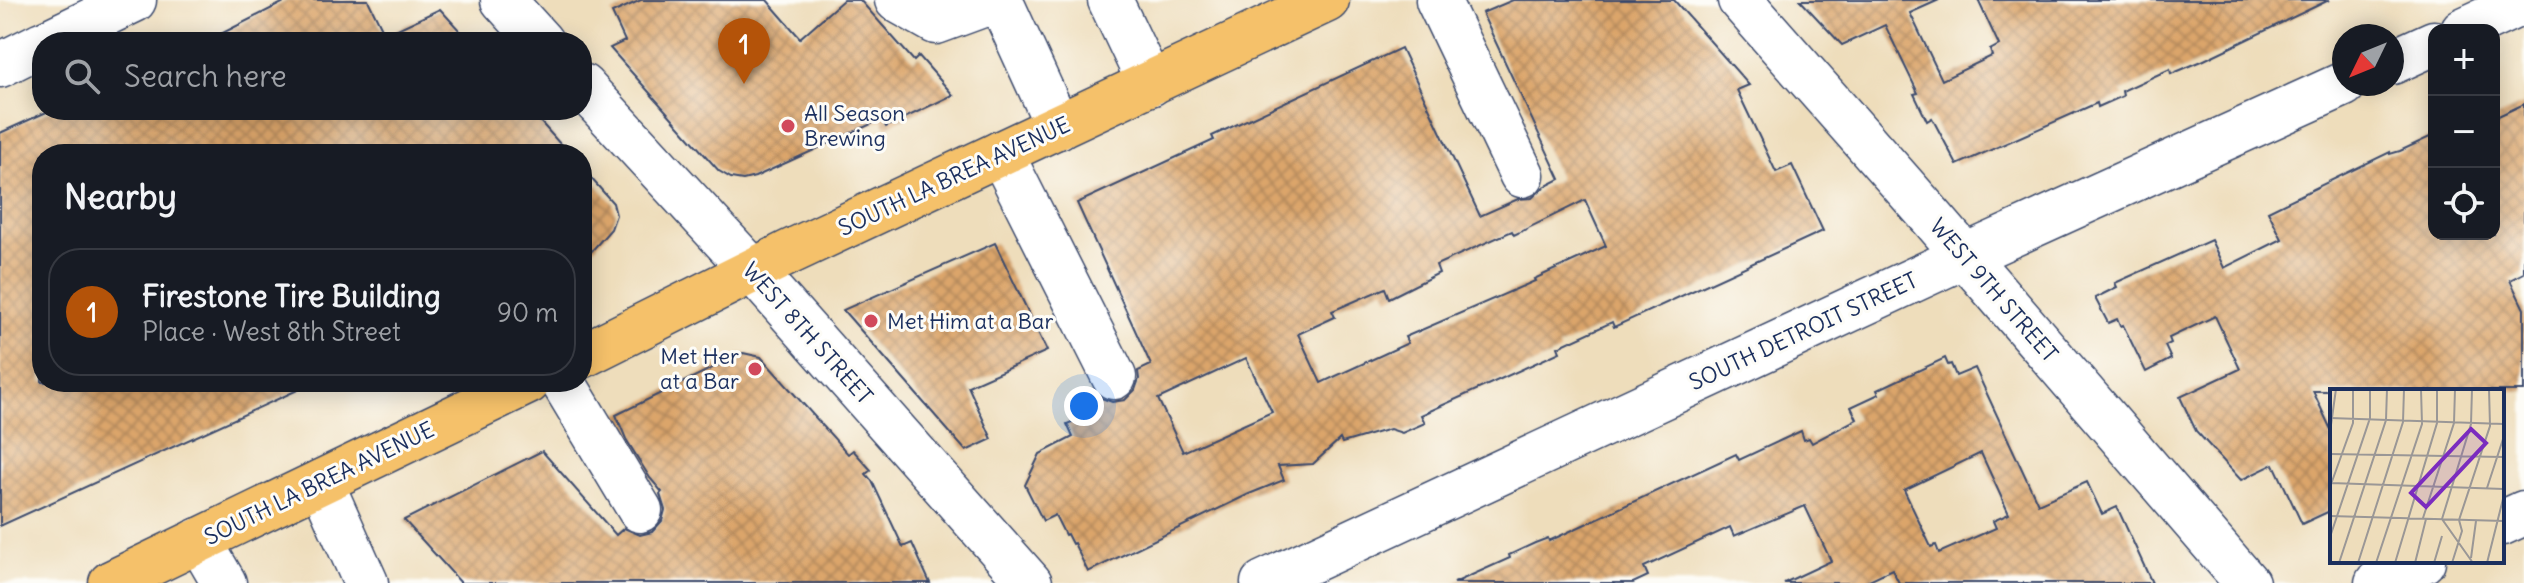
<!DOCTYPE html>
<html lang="en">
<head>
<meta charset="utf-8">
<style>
  :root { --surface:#171b24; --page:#20242c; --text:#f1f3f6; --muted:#9ea1a6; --line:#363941; --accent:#b45309 }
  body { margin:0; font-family:Delius,sans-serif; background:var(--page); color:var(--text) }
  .controls { position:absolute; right:24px; top:24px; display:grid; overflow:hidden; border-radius:16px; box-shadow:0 4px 20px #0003 }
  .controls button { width:72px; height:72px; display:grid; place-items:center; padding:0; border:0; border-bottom:2px solid var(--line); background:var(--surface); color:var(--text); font:40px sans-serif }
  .compass { position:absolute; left:2332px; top:24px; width:72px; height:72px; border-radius:50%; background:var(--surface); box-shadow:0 4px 20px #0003; rotate:227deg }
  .you { position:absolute; left:1084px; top:406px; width:28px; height:28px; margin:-20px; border:6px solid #fff; border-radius:50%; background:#1a73e8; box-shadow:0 0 0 12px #1a73e833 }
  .badge { display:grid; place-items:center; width:52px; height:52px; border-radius:50%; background:var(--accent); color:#fff; font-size:26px; font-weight:700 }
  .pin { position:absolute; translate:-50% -66px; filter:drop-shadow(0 2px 4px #0008) }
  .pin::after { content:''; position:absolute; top:42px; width:28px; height:24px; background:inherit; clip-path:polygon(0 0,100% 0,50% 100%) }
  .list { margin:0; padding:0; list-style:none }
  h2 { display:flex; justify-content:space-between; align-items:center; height:104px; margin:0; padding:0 32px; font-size:34px }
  h2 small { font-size:26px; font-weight:400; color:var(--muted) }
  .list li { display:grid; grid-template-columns:52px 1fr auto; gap:24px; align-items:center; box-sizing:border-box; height:128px; margin:0 16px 16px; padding:0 16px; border:2px solid var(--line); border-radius:32px }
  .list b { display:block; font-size:30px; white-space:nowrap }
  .list p { margin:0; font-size:26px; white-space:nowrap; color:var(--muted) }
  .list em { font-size:26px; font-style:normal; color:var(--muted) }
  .icon { flex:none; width:44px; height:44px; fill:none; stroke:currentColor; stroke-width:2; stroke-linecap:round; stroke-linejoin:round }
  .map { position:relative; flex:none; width:2524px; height:583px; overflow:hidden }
  .search { position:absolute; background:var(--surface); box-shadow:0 4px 20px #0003; left:32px; top:32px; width:560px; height:88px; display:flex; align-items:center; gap:20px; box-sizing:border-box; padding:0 28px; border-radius:32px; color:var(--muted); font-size:30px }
  .panel { position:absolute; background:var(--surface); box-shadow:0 4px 20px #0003; left:32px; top:144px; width:560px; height:248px; border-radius:32px }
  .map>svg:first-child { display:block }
</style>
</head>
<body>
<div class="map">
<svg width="2524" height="583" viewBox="0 0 2524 583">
  <defs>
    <pattern id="building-cross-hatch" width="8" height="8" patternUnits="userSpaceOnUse" patternTransform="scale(2)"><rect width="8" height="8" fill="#dba56b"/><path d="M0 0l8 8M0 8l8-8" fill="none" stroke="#b1875b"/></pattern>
  </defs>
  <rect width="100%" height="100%" fill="#fdfcf7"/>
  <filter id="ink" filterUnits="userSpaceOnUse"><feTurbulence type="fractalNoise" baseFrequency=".0125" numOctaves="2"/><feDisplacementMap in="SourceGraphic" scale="16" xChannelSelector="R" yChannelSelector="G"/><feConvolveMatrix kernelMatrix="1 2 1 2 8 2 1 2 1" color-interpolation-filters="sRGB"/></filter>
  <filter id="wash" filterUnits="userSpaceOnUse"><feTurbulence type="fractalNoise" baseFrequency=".006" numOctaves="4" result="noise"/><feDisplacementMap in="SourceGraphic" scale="32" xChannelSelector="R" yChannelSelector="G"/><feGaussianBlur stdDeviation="1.8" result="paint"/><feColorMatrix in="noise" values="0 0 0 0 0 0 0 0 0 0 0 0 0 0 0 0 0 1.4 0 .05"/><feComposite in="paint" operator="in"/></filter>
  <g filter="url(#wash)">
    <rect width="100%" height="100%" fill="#edb"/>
    <g id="blocks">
      <g fill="url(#building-cross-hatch)" fill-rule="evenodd">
        <polygon points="288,0 368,0 385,35 440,9 470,42 205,42"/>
        <polygon points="641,0 767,0 800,38 843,0 860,0 914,61 919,56 953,95 886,127 882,119 755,177 743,180 731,178 719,171 610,48 625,41 612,13"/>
        <path d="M 1513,0 L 1674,0 L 1749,85 L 1737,90 L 1776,172 L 1792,165 L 1823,231 L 1614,327 L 1612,322 L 1558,347 L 1560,352 L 1421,415 L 1425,423 L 1402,433 L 1390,429 L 1342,443 L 1340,439 L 1313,464 L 1278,466 L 1284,480 L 1249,494 L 1088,572 L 1074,543 L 1072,544 L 1067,534 L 1065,535 L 1055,515 L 1043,521 L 1025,485 L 1040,454 L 1073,437 L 1067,424 L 1093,413 L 1085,396 L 1095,392 L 1101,398 L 1112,402 L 1125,400 L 1135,390 L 1139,379 L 1138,371 L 1151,365 L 1077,203 L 1214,140 L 1212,136 L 1401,48 L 1480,216 L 1518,199 L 1532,198 L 1544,187 L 1560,179 L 1482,13 ZM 1585,200 L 1606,246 L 1534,279 L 1535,281 L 1405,337 L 1408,343 L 1321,383 L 1298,334 L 1335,317 L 1332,311 L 1385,288 L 1389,298 L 1439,273 L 1436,265 L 1512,231 L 1514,235 ZM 1246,358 L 1272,412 L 1183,452 L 1158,399 Z"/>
        <polygon points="1800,0 1939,0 1910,13 1942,80 1992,56 1990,50 1999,45 1978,0 2329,0 2202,61 2171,74 2170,69 2122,91 2123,96 2098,107 2097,103 1957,165 1932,118 1927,121 1914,94 1918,93 1885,25 1842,45"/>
        <polygon points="2524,104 2524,273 2510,280 2524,309 2524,391 2313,391 2332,432 2332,510 2302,524 2274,464 2241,480 2196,431 2180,397 2240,369 2215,316 2169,338 2171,343 2165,346 2171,359 2146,372 2123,325 2120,326 2117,319 2108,323 2095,298 2117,287 2115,283 2211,240 2224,268 2282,239 2268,211 2390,152 2390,154 2400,151 2434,135 2434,234 2494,234 2494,118"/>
        <polygon points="51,110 530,110 569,154 42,154 42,382 315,382 0,526 0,133"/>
        <polygon points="582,168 613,203 616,215 611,229 582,262"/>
        <polygon points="995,243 1047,351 968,386 992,439 966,451 843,310"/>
        <polygon points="743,353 761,357 848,454 853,450 871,470 866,474 872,481 903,547 912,543 930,583 461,583 404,520 542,451 616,535 624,528 640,535 652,532 662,521 665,510 660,494 662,492 650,478 626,439 616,415"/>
        <path d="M 1945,358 L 1948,365 L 1951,364 L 1956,376 L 1975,368 L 2038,504 L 2087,482 L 2102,514 L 2117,507 L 2152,583 L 1899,583 L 1892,569 L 1863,583 L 1784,583 L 1831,561 L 1805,506 L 1734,536 L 1730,527 L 1644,567 L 1648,576 L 1633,583 L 1454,583 L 1510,558 L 1509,555 L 1535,543 L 1548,538 L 1549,541 L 1736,454 L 1739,460 L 1801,431 L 1804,440 L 1809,438 L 1812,443 L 1857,419 L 1851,407 L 1879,394 L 1877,390 ZM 1981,453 L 2009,514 L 1993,521 L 1996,528 L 1939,553 L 1936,545 L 1931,547 L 1904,490 Z"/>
      </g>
    </g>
  </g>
  <g filter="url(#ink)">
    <use href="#blocks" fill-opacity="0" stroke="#3b496c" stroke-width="2"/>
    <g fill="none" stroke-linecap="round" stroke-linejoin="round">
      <defs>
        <g id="minor">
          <polyline points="503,0 541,42"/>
          <polyline points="897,0 936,22 996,0"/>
          <polyline points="1000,0 1058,127"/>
          <polyline points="1110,0 1150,84"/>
          <polyline points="1438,0 1522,175"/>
          <polyline points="1740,0 1934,220 2247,583"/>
          <polyline points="2463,30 2524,2"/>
          <polyline points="47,42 134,0"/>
          <polyline points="2392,62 2434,43"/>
          <polyline points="0,65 42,44"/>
          <polyline points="582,86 753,271 1030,583"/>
          <polyline points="1001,153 1114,377"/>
          <polyline points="563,382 640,510"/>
          <polyline points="321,482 366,583"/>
          <polyline points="2502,523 2524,513"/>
          <polyline points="199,540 224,583"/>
          <polyline points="1263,583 1965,256 2344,84"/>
          <polyline points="2377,583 2423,561"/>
        </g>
        <g id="major">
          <polyline points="582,356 788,253 1327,0"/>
          <polyline points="111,583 528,382"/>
        </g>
      </defs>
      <use href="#minor" stroke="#3b496c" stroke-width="47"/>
      <use href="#major" stroke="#3b496c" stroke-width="47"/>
      <use href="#minor" stroke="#fff" stroke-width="44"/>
      <use href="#major" stroke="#f5c16b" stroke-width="44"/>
    </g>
  </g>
  <g fill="#d1495b" stroke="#fdfcf7" stroke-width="3">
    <circle cx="788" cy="126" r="8"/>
    <circle cx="871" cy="321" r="8"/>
    <circle cx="755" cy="369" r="8"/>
  </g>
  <g text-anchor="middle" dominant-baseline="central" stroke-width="6" stroke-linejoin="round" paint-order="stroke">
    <g font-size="22" fill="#1b2f5e" stroke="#fdfcf7" text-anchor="start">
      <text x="804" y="113">All Season<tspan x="804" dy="25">Brewing</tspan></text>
      <text x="887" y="321">Met Him at a Bar</text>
      <text x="739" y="356" text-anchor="end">Met Her<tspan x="739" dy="25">at a Bar</tspan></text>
    </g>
    <g font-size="22" fill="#1b2f5e" stroke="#fdfcf7">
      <text transform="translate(954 176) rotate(-25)">SOUTH LA BREA AVENUE</text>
      <text transform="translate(1994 290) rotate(49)">WEST 9TH STREET</text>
      <text transform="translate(1803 331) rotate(-25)">SOUTH DETROIT STREET</text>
      <text transform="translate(808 333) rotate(48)">WEST 8TH STREET</text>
      <text transform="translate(319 483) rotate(-26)">SOUTH LA BREA AVENUE</text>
    </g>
  </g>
  <g transform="translate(2330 389)">
    <rect width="174" height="174" fill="#edb"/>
    <path fill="none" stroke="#9a9796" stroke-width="2" d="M 142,0 L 141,35 L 112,130 L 143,174M 0,29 L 174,35M 0,43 L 6,0M 0,65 L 174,68M 1,94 L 174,100M 0,98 L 23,34 L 23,0M 157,99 L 174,47M 0,127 L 174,132M 93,129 L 124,34 L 125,0M 0,148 L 40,29 L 40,0M 141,169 L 146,132M 9,174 L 56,31 L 57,0M 28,174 L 73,33 L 74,0M 46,174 L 92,35 L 91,0M 65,174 L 107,34 L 107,0M 85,174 L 96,130M 104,174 L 112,147M 122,174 L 132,142 L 129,131 L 160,37 L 159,0M 157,174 L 174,106"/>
    <path fill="#7b2cbf" fill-opacity="0.15" stroke="#7b2cbf" stroke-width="4" d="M 141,40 L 156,54 L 96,118 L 81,104 Z"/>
    <rect width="174" height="174" fill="none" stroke="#1b2f5e" stroke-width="4"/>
  </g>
</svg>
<div class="controls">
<button>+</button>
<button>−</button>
<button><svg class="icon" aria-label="locate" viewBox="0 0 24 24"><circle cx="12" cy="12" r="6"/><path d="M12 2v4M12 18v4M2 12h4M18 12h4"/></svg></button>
</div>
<svg class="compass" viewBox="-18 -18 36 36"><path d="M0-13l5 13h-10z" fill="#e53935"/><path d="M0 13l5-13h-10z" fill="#9ea1a6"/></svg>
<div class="you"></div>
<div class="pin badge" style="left:744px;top:84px">1</div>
<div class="search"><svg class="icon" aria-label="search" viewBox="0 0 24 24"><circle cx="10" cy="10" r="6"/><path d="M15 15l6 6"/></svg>Search here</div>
<section class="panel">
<h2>Nearby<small></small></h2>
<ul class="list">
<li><span class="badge">1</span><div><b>Firestone Tire Building</b><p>Place · West 8th Street</p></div><em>90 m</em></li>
</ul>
</section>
</div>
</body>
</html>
